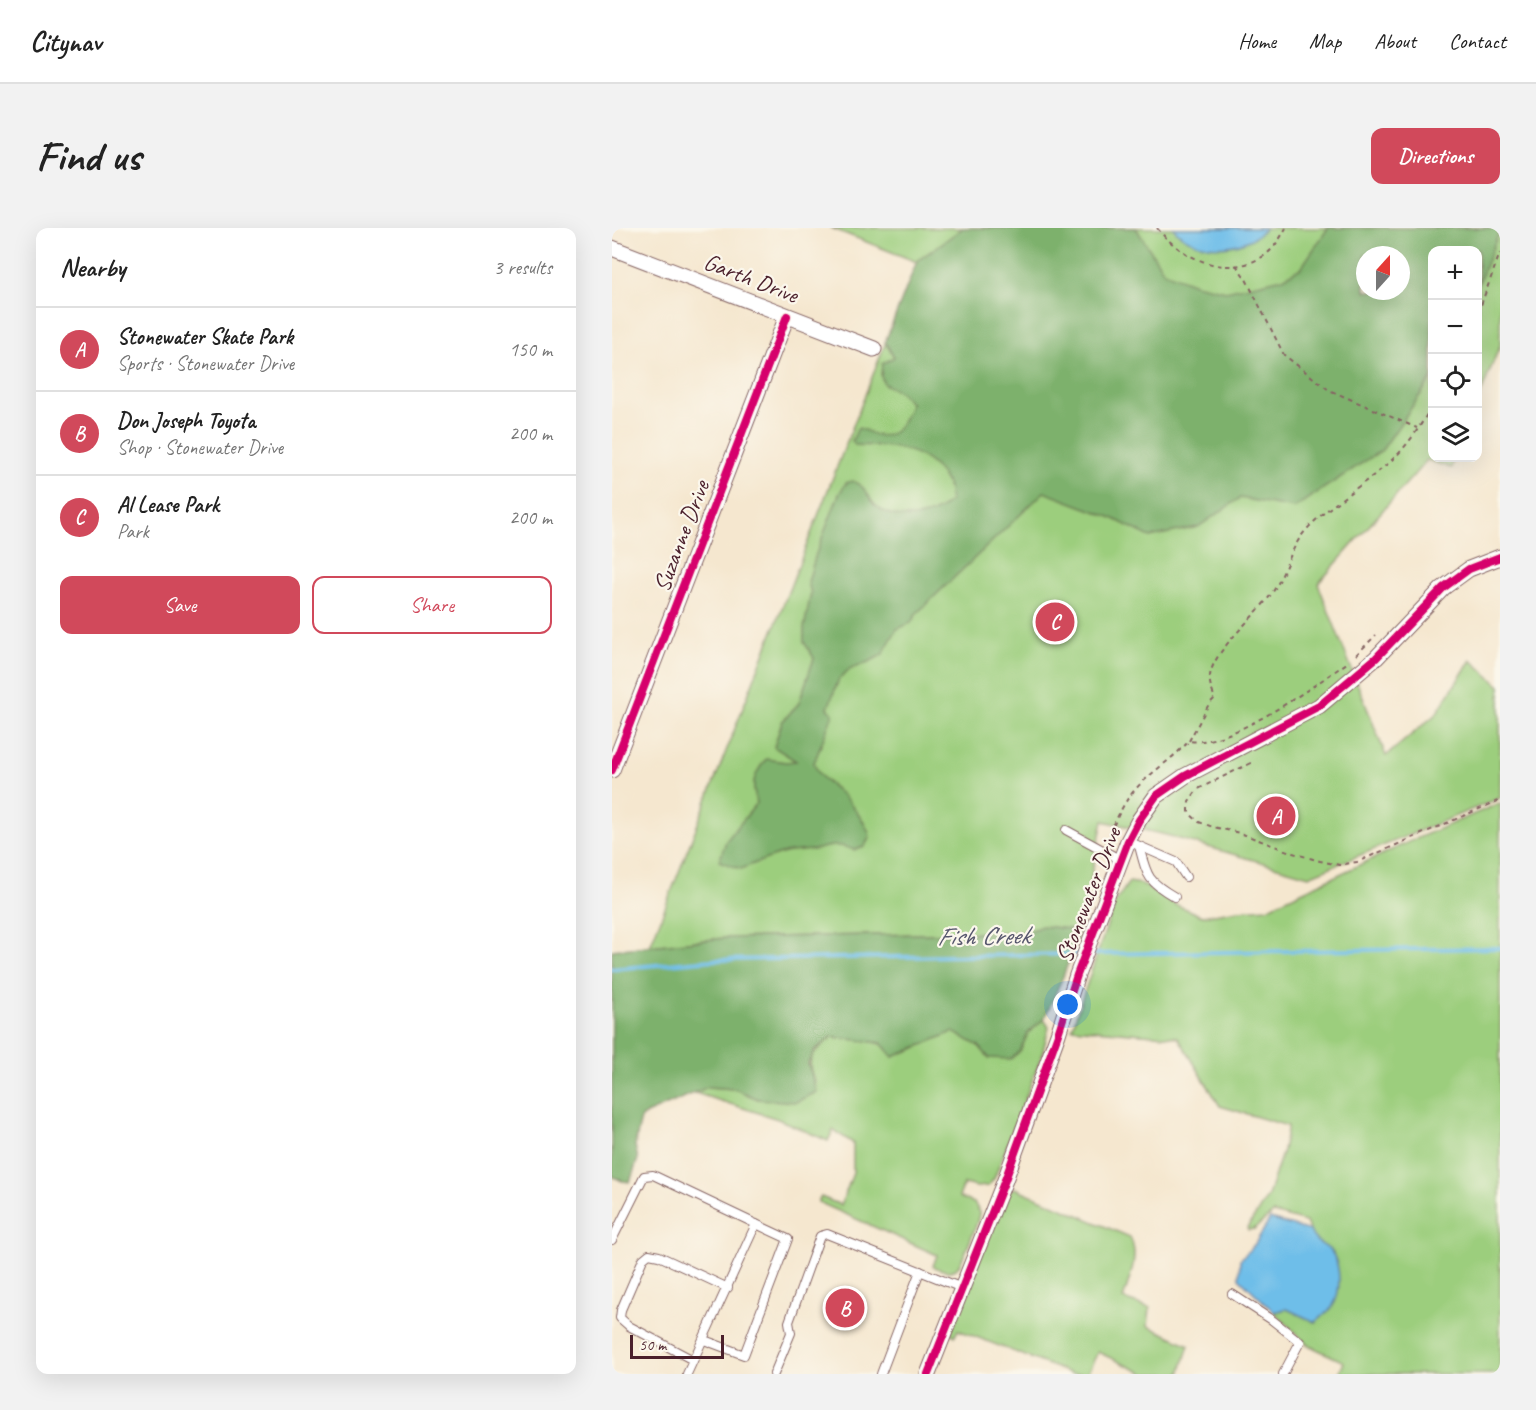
<!DOCTYPE html>
<html lang="en">
<head>
<meta charset="utf-8">
<style>
  :root { --surface:#fff; --page:#f2f2f2; --text:#222; --muted:#767676; --line:#e0e0e0; --accent:#d1495b }
  body { margin:0; font-family:Caveat,sans-serif; background:var(--page); color:var(--text) }
  .controls { position:absolute; right:18px; top:18px; display:grid; overflow:hidden; border-radius:12px; box-shadow:0 6px 24px #0002 }
  .controls button { width:54px; height:54px; display:grid; place-items:center; padding:0; border:0; border-bottom:2px solid var(--line); background:var(--surface); color:var(--text); font:30px sans-serif }
  .compass { position:absolute; left:744px; top:18px; width:54px; height:54px; border-radius:50%; background:var(--surface); box-shadow:0 6px 24px #0002; rotate:21deg }
  .scale { position:absolute; left:18px; bottom:15px; width:94px; box-sizing:border-box; padding-left:6px; border:3px solid #4a1f2b; border-top:0; font-size:16px; line-height:21px; white-space:nowrap; color:#4a1f2b; -webkit-text-stroke:4px #fbf7ec; paint-order:stroke }
  .you { position:absolute; left:456px; top:777px; width:21px; height:21px; margin:-15px; border:4px solid #fff; border-radius:50%; background:#1a73e8; box-shadow:0 0 0 9px #1a73e833 }
  .badge { display:grid; place-items:center; width:39px; height:39px; border-radius:50%; background:var(--accent); color:#fff; font-size:20px; font-weight:700 }
  .pin { position:absolute; translate:-50% -50%; border:3px solid #fff; box-shadow:0 2px 6px #0006 }
  .list { margin:0; padding:0; list-style:none }
  h2 { display:flex; justify-content:space-between; align-items:center; height:78px; margin:0; padding:0 24px; font-size:26px }
  h2 small { font-size:20px; font-weight:400; color:var(--muted) }
  .list li { display:grid; grid-template-columns:39px 1fr auto; gap:18px; align-items:center; box-sizing:border-box; height:84px; padding:0 24px; border-top:2px solid var(--line) }
  .list b { display:block; font-size:22px; white-space:nowrap }
  .list p { margin:0; font-size:20px; white-space:nowrap; color:var(--muted) }
  .list em { font-size:20px; font-style:normal; color:var(--muted) }
  .actions { display:flex; gap:12px; padding:18px 24px }
  .actions a { flex:1; padding:14px 0; border:2px solid var(--accent); border-radius:12px; text-align:center; font-size:21px; color:var(--accent) }
  .actions .main { background:var(--accent); color:#fff }
  .icon { flex:none; width:33px; height:33px; fill:none; stroke:currentColor; stroke-width:2; stroke-linecap:round; stroke-linejoin:round }
  .map { position:relative; flex:none; width:888px; height:1146px; overflow:hidden; border-radius:12px }
  header { display:flex; align-items:center; gap:36px; box-sizing:border-box; height:84px; padding:0 30px; background:var(--surface); border-bottom:2px solid var(--line) }
  header strong { font-size:28px }
  nav { display:flex; gap:33px; margin-inline-start:auto; font-size:21px }
  .intro { display:flex; align-items:center; justify-content:space-between; box-sizing:border-box; height:144px; padding:0 36px }
  h1 { margin:0; font-size:42px }
  .button { padding:15px 27px; border-radius:12px; background:var(--accent); color:#fff; font-size:21px; font-weight:700 }
  main { display:flex; gap:36px; padding:0 36px }
  aside { flex:1; background:var(--surface); border-radius:12px; box-shadow:0 6px 24px #0002 }
  .map>svg:first-child { display:block }
</style>
</head>
<body>
<header>
<strong>Citynav</strong>
<nav><a>Home</a><a>Map</a><a>About</a><a>Contact</a></nav>
</header>
<div class="intro"><h1>Find us</h1><a class="button">Directions</a></div>
<main>
<aside>
<h2>Nearby<small>3 results</small></h2>
<ul class="list">
<li><span class="badge">A</span><div><b>Stonewater Skate Park</b><p>Sports · Stonewater Drive</p></div><em>150 m</em></li>
<li><span class="badge">B</span><div><b>Don Joseph Toyota</b><p>Shop · Stonewater Drive</p></div><em>200 m</em></li>
<li><span class="badge">C</span><div><b>Al Lease Park</b><p>Park</p></div><em>200 m</em></li>
</ul>
<div class="actions"><a class="main">Save</a><a>Share</a></div>
</aside>
<div class="map">
<svg width="888" height="1146" viewBox="0 0 888 1146">
  <rect width="100%" height="100%" fill="#fbf7ec"/>
  <filter id="ink" filterUnits="userSpaceOnUse"><feTurbulence type="fractalNoise" baseFrequency=".0167" numOctaves="2"/><feDisplacementMap in="SourceGraphic" scale="12" xChannelSelector="R" yChannelSelector="G"/><feConvolveMatrix kernelMatrix="1 2 1 2 8 2 1 2 1" color-interpolation-filters="sRGB"/></filter>
  <filter id="wash" filterUnits="userSpaceOnUse"><feTurbulence type="fractalNoise" baseFrequency=".008" numOctaves="4" result="noise"/><feDisplacementMap in="SourceGraphic" scale="24" xChannelSelector="R" yChannelSelector="G"/><feGaussianBlur stdDeviation="1.35" result="paint"/><feColorMatrix in="noise" values="0 0 0 0 0 0 0 0 0 0 0 0 0 0 0 0 0 1.4 0 .05"/><feComposite in="paint" operator="in"/></filter>
  <g filter="url(#wash)">
    <rect width="100%" height="100%" fill="#f5e7cf"/>
    <g fill="#9cce7d" stroke="#737654" stroke-width="1.5" fill-rule="evenodd">
      <path d="M 219,0 L 888,0 L 888,117 L 866,173 L 866,22 L 820,22 L 820,230 L 843,230 L 839,240 L 815,232 L 706,356 L 774,528 L 824,486 L 859,432 L 888,458 L 888,570 L 697,648 L 554,607 L 491,593 L 467,706 L 415,704 L 113,710 L 38,718 L 305,34 ZM 753,27 L 789,27 L 789,63 L 753,63 Z"/>
      <polygon points="888,575 888,1146 727,1146 732,1134 696,1117 662,1084 675,1081 703,1094 721,1025 701,1012 694,994 661,985 642,1001 636,1002 635,1000 656,968 671,922 676,898 608,878 566,809 460,800 503,674 517,654 530,656 562,676 590,688 626,682 655,680 801,612"/>
      <path d="M 432,791 L 437,799 L 430,827 L 382,951 L 376,958 L 365,959 L 352,956 L 347,969 L 362,975 C 364,978 366,981 367,984 C 368,990 349,1038 344,1041 C 337,1045 327,1042 321,1038 L 325,1027 L 206,974 L 209,969 L 229,977 L 241,945 L 241,915 L 221,902 L 216,913 L 166,891 L 80,864 L 96,859 L 123,861 L 146,871 L 203,854 C 191,830 202,824 220,809 L 250,811 L 297,823 L 341,803 L 367,818 L 377,830 L 408,823 L 416,805 Z"/>
      <path d="M 403,960 L 518,1009 C 528,1028 517,1051 511,1071 L 538,1080 L 536,1098 L 577,1117 L 568,1146 L 533,1146 L 486,1124 L 475,1146 L 460,1146 L 346,1102 L 343,1108 L 338,1105 L 393,965 Z"/>
    </g>
    <g fill="#7db16c" stroke="#64684c" stroke-width="1.5" fill-rule="evenodd">
      <path d="M 351,0 L 524,0 L 552,44 L 583,56 L 614,63 L 671,50 L 689,40 L 716,0 L 886,0 L 887,4 L 866,57 L 866,22 L 820,22 L 820,150 L 770,222 L 682,280 L 628,270 L 586,299 L 538,309 L 498,289 L 432,264 L 305,385 L 299,395 L 285,401 L 270,427 L 257,434 L 239,440 L 227,451 L 216,480 L 221,486 L 202,535 C 206,549 216,554 226,563 C 236,571 256,597 258,609 L 252,619 L 242,622 C 224,615 219,618 201,622 C 192,623 183,623 173,625 C 158,629 144,635 129,641 L 107,633 L 114,613 L 145,575 C 139,555 141,548 154,531 L 174,534 L 184,533 L 162,519 L 170,494 L 187,475 L 202,430 L 192,414 L 192,400 L 199,365 L 196,354 L 204,326 L 227,266 L 234,255 L 241,253 C 244,255 250,258 252,261 C 257,266 258,273 263,277 C 283,295 320,292 338,273 C 339,247 315,227 291,221 C 276,217 259,218 243,217 L 240,213 L 246,200 C 253,201 257,205 264,207 C 285,212 292,192 299,175 L 288,164 L 272,156 L 269,148 L 270,136 L 282,129 L 273,114 L 305,33 ZM 753,27 L 789,27 L 789,63 L 753,63 Z"/>
      <polygon points="430,698 468,702 451,749 432,791 416,805 408,823 399,831 377,830 367,818 341,804 281,829 269,815 220,809 203,822 196,835 205,864 184,874 146,871 123,861 96,859 34,886 29,891 26,903 23,918 26,931 18,954 10,953 0,948 0,722 113,710 415,704"/>
    </g>
    <g fill="#6ebee9" stroke="#5c6e8a" stroke-width="1.5">
      <path d="M 561,0 L 654,0 C 632,24 583,26 561,0 Z"/>
      <path d="M 658,991 L 698,1003 C 704,1018 715,1016 721,1026 C 729,1040 729,1064 721,1078 C 717,1084 709,1089 703,1094 L 675,1081 L 662,1084 L 627,1050 L 628,1032 L 643,1016 Z"/>
    </g>
    <g fill="none" stroke-linecap="round" stroke-linejoin="round">
      <g stroke="#6ebee9" stroke-width="4">
        <polyline points="478,726 888,720"/>
        <polyline points="0,741 101,732 467,726"/>
      </g>
    </g>
  </g>
  <g filter="url(#ink)">
    <g fill="none" stroke-linecap="round" stroke-linejoin="round">
      <defs>
        <g id="lane">
          <polyline points="454,602 509,632"/>
          <polyline points="516,613 564,634 574,649"/>
          <path d="M 527,618 C 535,648 535,653 563,669"/>
          <polyline points="0,1012 32,948 41,947 144,996"/>
          <polyline points="620,1066 660,1092 688,1114 671,1146"/>
          <polyline points="81,1132 17,1098 8,1090 9,1082 31,1031 37,1026 47,1028 116,1060"/>
          <polyline points="75,1146 144,996 176,1011 132,1127 92,1112"/>
          <polyline points="162,1146 179,1105 177,1094 208,1008 215,1006 350,1060"/>
          <polyline points="269,1146 308,1043"/>
        </g>
        <g id="street">
          <polyline points="0,20 262,121"/>
          <polyline points="0,542 175,88"/>
          <polyline points="316,1146 393,952 446,806 465,747 516,613 527,592 544,568 573,548 707,478 764,430 831,360 857,341 888,329"/>
        </g>
      </defs>
      <use href="#lane" stroke="#866564" stroke-width="10"/>
      <use href="#street" stroke="#866564" stroke-width="17"/>
      <g stroke="#866564" stroke-width="2" stroke-dasharray="4.5 4.5" stroke-linecap="butt">
        <path d="M 545,0 C 569,30 613,51 650,29 C 660,24 669,9 674,0"/>
        <polyline points="624,37 634,51 672,127 717,162 805,200"/>
        <polyline points="866,85 888,25"/>
        <polyline points="744,427 764,407"/>
        <path d="M 577,513 L 597,476 L 603,470 C 600,463 597,456 598,448 C 601,420 651,384 665,357 C 675,339 680,317 695,301 C 721,273 756,255 783,229 C 798,215 810,195 820,178"/>
        <polyline points="639,535 586,561 577,573 577,585 587,594 601,599 628,605 681,625 708,633 727,637 745,634 888,572"/>
        <path d="M 494,614 C 502,597 509,578 521,564 C 537,545 560,532 577,513 C 617,520 701,458 735,435"/>
      </g>
      <use href="#lane" stroke="#fff" stroke-width="8"/>
      <use href="#street" stroke="#fff" stroke-width="15"/>
      <defs>
        <g id="cycleway">
          <polyline points="0,542 175,88"/>
          <polyline points="316,1146 393,952 446,806 465,747 516,613 527,592 544,568 573,548 707,478 764,430 831,360 857,341 888,329"/>
        </g>
      </defs>
      <use href="#cycleway" stroke="#fbf7ec" stroke-width="11"/>
      <use href="#cycleway" stroke="#d6006c" stroke-width="8"/>
    </g>
  </g>
  <g text-anchor="middle" dominant-baseline="central" stroke-width="4.5" stroke-linejoin="round" paint-order="stroke">
    <g font-size="24" fill="#4a1f2b" stroke="#fbf7ec">
      <text transform="translate(139 50) rotate(21)">Garth Drive</text>
      <text transform="translate(69 308) rotate(-69)">Suzanne Drive</text>
      <text transform="translate(476 667) rotate(-69)">Stonewater Drive</text>
    </g>
    <g font-size="26" font-style="italic" fill="#57576e" stroke="#fbf7ec">
      <text transform="translate(371 708) rotate(-1)">Fish Creek</text>
    </g>
  </g>
</svg>
<div class="controls">
<button>+</button>
<button>−</button>
<button><svg class="icon" aria-label="locate" viewBox="0 0 24 24"><circle cx="12" cy="12" r="6"/><path d="M12 2v4M12 18v4M2 12h4M18 12h4"/></svg></button>
<button><svg class="icon" aria-label="layers" viewBox="0 0 24 24"><path d="M12 4l9 5-9 5-9-5zM3 14l9 5 9-5"/></svg></button>
</div>
<svg class="compass" viewBox="-18 -18 36 36"><path d="M0-13l5 13h-10z" fill="#e53935"/><path d="M0 13l5-13h-10z" fill="#767676"/></svg>
<div class="scale">50 m</div>
<div class="you"></div>
<div class="pin badge" style="left:664px;top:588px">A</div>
<div class="pin badge" style="left:233px;top:1080px">B</div>
<div class="pin badge" style="left:443px;top:394px">C</div>
</div>
</main>
</body>
</html>
